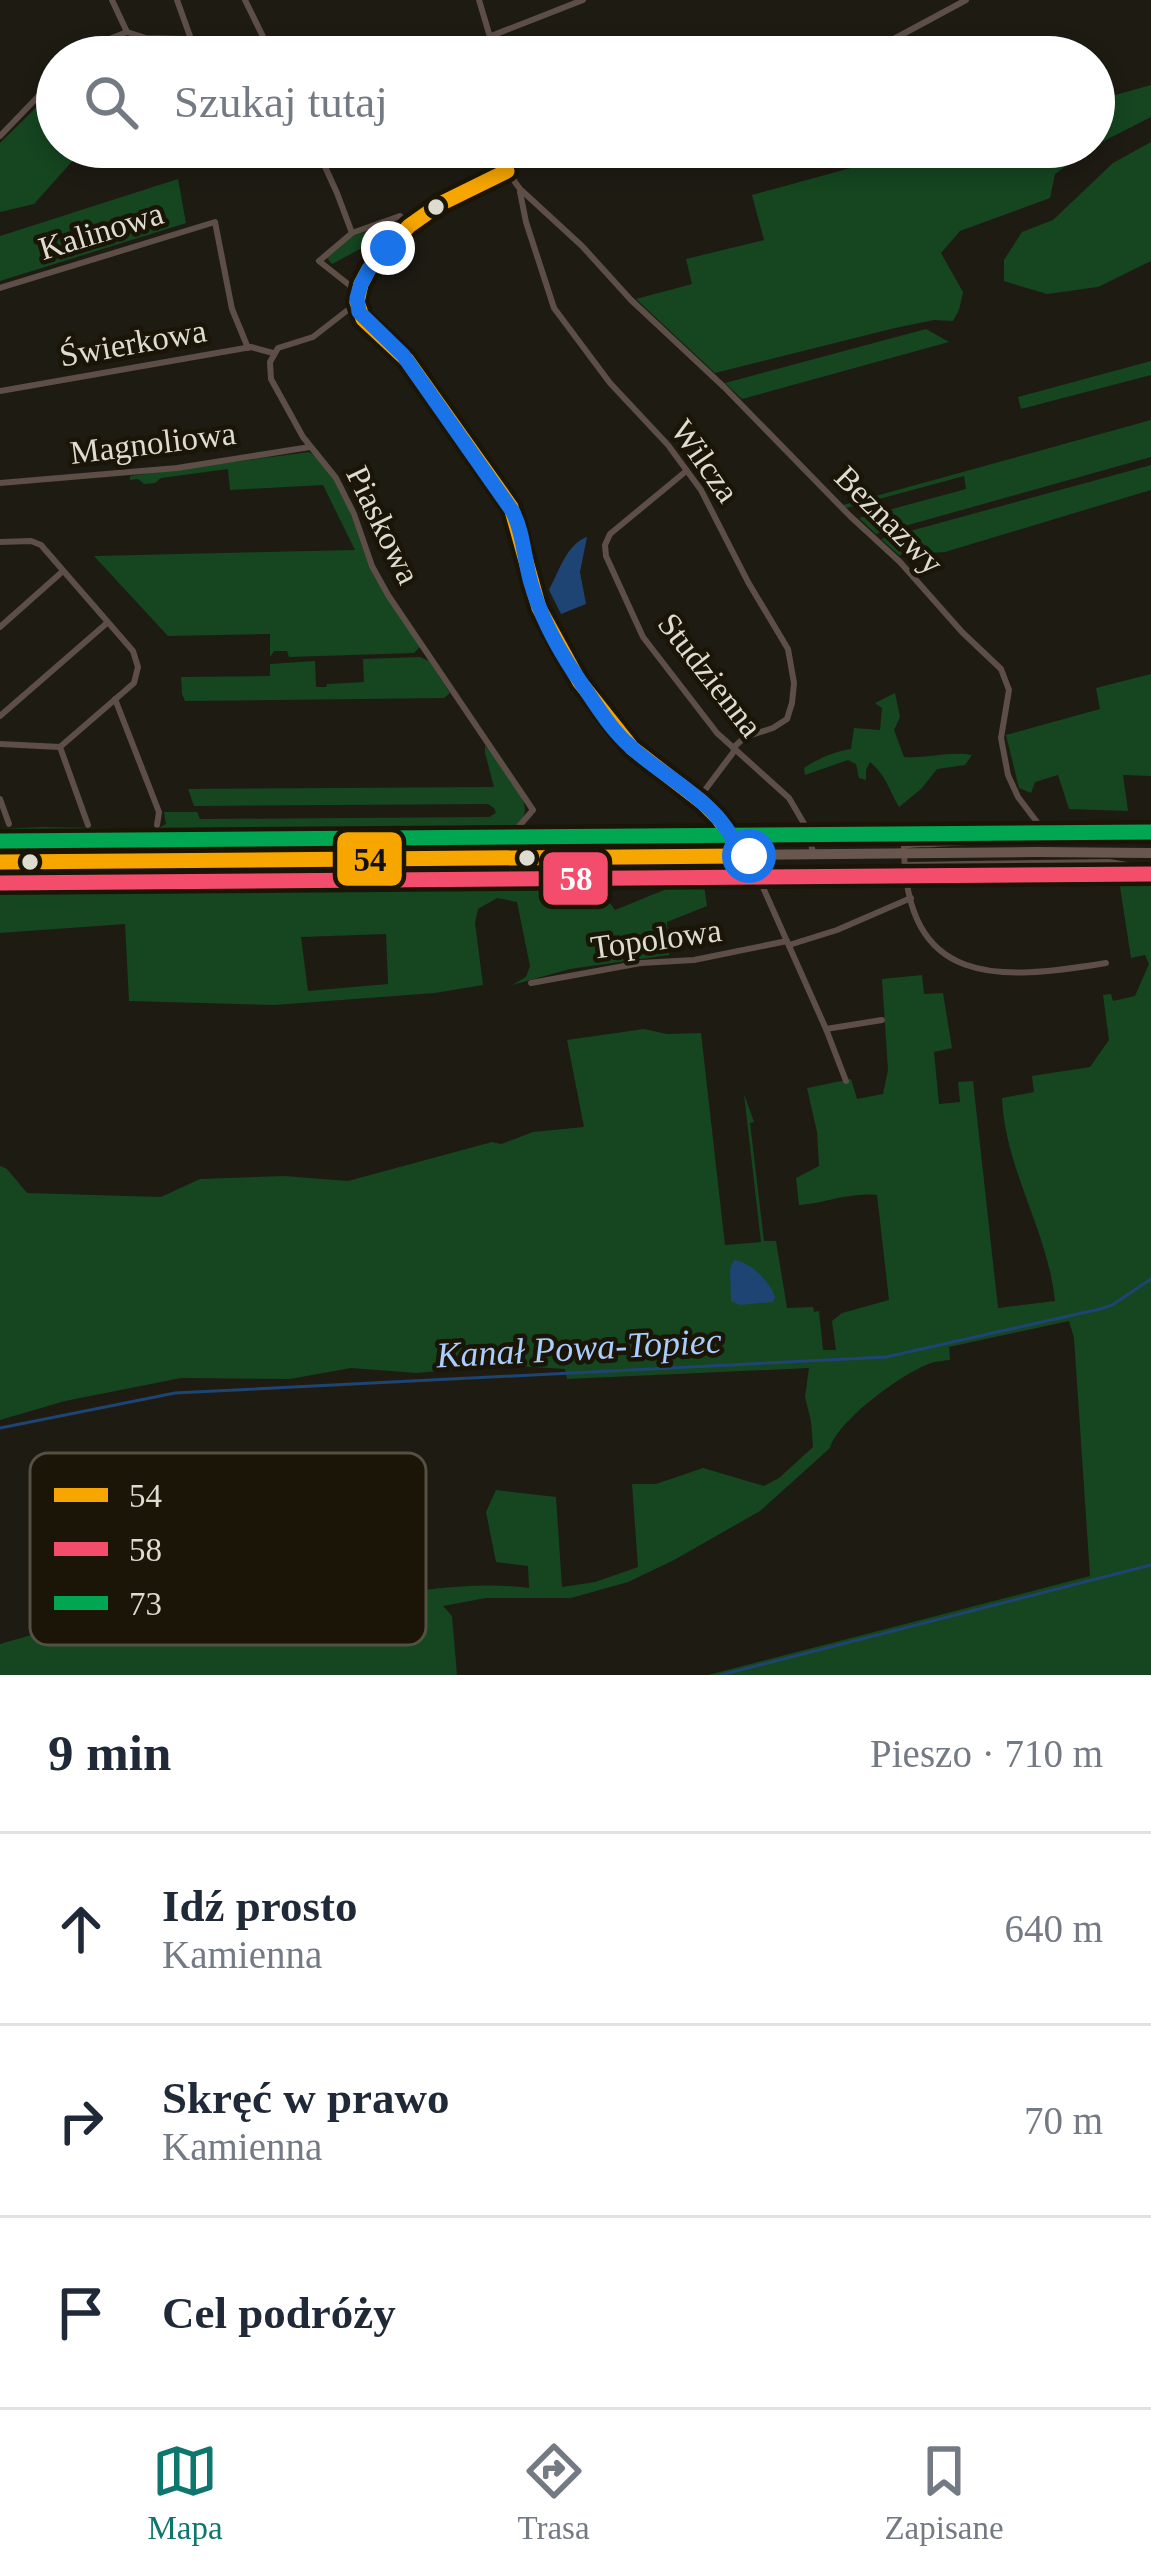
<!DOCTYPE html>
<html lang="pl">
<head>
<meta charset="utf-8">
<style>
  :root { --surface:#fff; --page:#f2f2f3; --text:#1f2937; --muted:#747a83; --line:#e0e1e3; --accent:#0f766e }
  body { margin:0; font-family:Georgia,serif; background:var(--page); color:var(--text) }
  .stop { position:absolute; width:36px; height:36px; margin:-27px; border:9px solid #1a73e8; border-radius:50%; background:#fff }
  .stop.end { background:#1a73e8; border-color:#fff; box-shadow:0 3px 12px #0008 }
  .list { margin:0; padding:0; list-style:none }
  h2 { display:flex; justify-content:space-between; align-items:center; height:156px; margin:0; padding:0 48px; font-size:51px }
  h2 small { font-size:39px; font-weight:400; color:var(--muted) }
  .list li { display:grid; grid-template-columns:78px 1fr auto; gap:36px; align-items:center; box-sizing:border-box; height:192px; padding:0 48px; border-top:3px solid var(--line) }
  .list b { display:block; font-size:45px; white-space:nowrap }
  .list p { margin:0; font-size:39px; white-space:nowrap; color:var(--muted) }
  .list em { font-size:39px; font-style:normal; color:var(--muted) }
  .icon { flex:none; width:66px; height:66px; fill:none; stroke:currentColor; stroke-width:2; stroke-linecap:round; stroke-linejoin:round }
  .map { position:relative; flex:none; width:1151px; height:1675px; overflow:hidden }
  .search { position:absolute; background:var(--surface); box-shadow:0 6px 18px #0003; left:36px; right:36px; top:36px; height:132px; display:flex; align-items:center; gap:30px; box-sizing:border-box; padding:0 42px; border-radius:66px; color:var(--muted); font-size:45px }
  .sheet { height:732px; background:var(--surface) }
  nav { display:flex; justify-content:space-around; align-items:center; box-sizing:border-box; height:168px; border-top:3px solid var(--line); background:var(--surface); font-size:33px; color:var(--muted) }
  nav a { display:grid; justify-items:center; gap:6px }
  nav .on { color:var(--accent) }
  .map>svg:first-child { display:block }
</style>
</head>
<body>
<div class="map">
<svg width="1151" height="1675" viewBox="0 0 1151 1675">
  <rect width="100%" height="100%" fill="#1e1b13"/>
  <g fill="#154620" fill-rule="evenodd">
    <polygon points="1151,85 1151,117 1094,146 1094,101"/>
    <polygon points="57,87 57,147 167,147 160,150 105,155 85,147 34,204 0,212 0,143"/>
    <polygon points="1151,142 1151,261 1098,287 1047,294 1004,281 1004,260 1022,232 1053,220 1113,163"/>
    <polygon points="927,147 1093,147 1055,174 1050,198 960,231 941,253 963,292 959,310 953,321 934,320 895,328 715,373 636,299 692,284 686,259 764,240 752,195"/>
    <polygon points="178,179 186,223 0,281 0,236"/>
    <polygon points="395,221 400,223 401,227 374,255 364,247 332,264 327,258 351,237"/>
    <polygon points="926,329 949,342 742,399 725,383"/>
    <polygon points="1151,361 1151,375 1021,409 1018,397"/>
    <polygon points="1151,420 1151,457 876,534 859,518 966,489 964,476 846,508 843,505"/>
    <path d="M 309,452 C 346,475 353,529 370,567 C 383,595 404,621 420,647 L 414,653 L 289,657 L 287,651 L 274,651 L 270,657 L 270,634 L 168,636 L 94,556 L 355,550 L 323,485 L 230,490 L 228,469 L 161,478 L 155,483 L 144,484 L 138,479 L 130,480 L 130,476 Z"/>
    <polygon points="1151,465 1151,490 945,552 899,555 881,539"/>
    <polygon points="420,657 429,661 450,693 444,698 185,701 182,694 181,677 270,676 270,664 315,661 316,687 326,687 327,684 364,682 363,659"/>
    <polygon points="1151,674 1151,776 1123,775 1128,811 1069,809 1058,775 1035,782 1031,793 1019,788 1006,735 1100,709 1096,688"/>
    <path d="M 895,693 L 900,717 L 894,730 L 904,757 C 927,759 949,751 972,755 L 965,765 L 937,769 L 921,789 L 899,807 C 889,790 886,775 870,762 L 866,770 L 866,780 L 859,778 L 856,764 L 848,760 L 805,775 L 804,768 C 819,758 834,752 851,749 L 854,728 L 880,730 L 882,708 L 875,703 Z"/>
    <path d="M 485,745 C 496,759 531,799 524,815 C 517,831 509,832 506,852 L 0,854 L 0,829 L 42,827 L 157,829 L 166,824 L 164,812 L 197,812 L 200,819 L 489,817 L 496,813 L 494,808 L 488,804 L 194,806 L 188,789 L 494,787 L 485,753 Z"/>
    <path d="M 676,865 L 701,865 L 707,906 L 667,922 L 669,955 L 570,969 L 512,985 L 526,977 L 530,966 L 517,902 L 497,898 L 478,909 L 475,923 L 483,985 L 435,993 L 274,1005 L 129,1001 L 125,924 L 0,933 L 0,876 L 586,870 L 615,910 L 674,886 ZM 386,934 L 388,984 L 308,991 L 301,937 Z"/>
    <path d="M 1117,867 L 1130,872 L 1151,874 L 1151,1675 L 708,1675 L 1090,1576 L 1074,1338 L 1069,1321 L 949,1347 L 950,1360 C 943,1361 937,1361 931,1363 C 904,1372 837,1421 830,1448 L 760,1511 L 674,1560 L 628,1582 L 571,1598 L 486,1598 L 443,1606 L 452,1616 L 457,1675 L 0,1675 L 0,1644 L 87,1619 L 174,1601 L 197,1603 L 242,1620 L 264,1620 C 346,1605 447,1577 529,1588 L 528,1566 L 496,1562 L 486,1512 L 496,1490 L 556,1497 L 562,1587 L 595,1582 L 638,1567 L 632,1484 L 656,1484 L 703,1468 L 764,1486 L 779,1478 L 813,1447 L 811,1421 L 805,1397 L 809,1368 L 567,1379 L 565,1369 L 501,1365 L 417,1373 L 351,1368 L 290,1379 L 181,1378 L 65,1401 L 0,1420 L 0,1166 L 7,1169 L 27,1193 L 161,1197 L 200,1179 L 284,1176 L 348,1181 L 492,1142 L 501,1144 L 533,1132 L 584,1127 L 567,1040 L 644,1029 L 667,1034 L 701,1033 L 725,1245 L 761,1242 L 744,1094 L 754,1122 L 750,1123 L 764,1241 L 776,1241 L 787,1308 L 813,1307 L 814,1312 L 819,1311 L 823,1350 L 836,1350 L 832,1321 L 842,1313 L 889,1300 L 877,1195 C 850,1192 826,1203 799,1205 L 796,1178 L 819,1166 L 817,1132 L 807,1088 L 851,1079 L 857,1099 L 883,1094 L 888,1070 L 882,979 L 922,975 L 924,994 L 943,993 L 952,1048 L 934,1052 L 939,1104 L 960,1102 L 958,1082 L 973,1081 L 998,1308 L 1055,1301 C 1048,1231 1005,1169 1002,1098 L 1034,1092 L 1032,1076 L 1090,1067 L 1109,1040 L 1103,995 L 1111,994 L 1113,1001 L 1135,996 L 1149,964 L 1145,955 L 1131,958 Z"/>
  </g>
  <g fill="#1e4473">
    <path d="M 587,537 L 580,572 L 586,604 L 561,614 L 549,590 C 559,571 567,544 587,537 Z"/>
    <path d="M 734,1260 C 751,1262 770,1282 775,1297 L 773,1302 L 740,1305 L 731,1301 L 730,1269 Z"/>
  </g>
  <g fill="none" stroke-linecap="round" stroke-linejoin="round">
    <g stroke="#1e4473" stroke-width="3">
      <polyline points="0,1428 175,1393 886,1357 1100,1309 1112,1305 1151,1279"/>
      <polyline points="721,1675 1151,1565"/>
    </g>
    <g stroke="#5d4e48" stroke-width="6">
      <polyline points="177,0 191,39 193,57"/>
      <polyline points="245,0 273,57"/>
      <polyline points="479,0 496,57"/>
      <polyline points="127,32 146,38 265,41"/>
      <polyline points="491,36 583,0"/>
      <polyline points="84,57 107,40 127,32 112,0"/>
      <polyline points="831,57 890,41 966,0"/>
      <polyline points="0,136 57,77"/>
      <polyline points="205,147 207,163"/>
      <polyline points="316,147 337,193 352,233 319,261 358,292"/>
      <polyline points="515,155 533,147"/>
      <path d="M 507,171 L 520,189 L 582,246 L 631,300 L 724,387 L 850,516 L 900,562 L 962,632 L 1001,669 L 1009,690 L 1001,738 L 1008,775 L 1018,797 L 1043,830 L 1045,839 C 1007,839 971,842 934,844 C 923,845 914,843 904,846 C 905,988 998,981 1106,963"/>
      <path d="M 507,171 L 440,204 L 409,226 L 369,269 L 361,284 L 357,302 L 363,319 L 407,360 L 511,507 C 524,533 523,561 532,588 C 550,641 582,688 617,732 C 652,777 722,796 739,856"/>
      <polyline points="507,171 513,161 516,147"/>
      <polyline points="520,192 526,222 554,308 610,383 668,445 701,490 748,582 788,649 794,683 792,703 787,719 773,728 745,737 733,748"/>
      <polyline points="352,233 400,216 409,226"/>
      <polyline points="0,288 215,222 232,309 248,348"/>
      <polyline points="357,306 349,309 313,337 278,348 270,362 271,379 303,437 336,478 354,514 372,566 388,595 533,810 514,832 511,856"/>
      <polyline points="0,391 251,347 273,353"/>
      <polyline points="685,472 610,534 605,545 606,556 643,637 717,733 789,798 806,827 814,855"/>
      <polyline points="0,483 177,468 310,447"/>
      <polyline points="0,542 31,541 41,545 133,651 138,667 134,683 60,747 0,744"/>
      <polyline points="0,627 63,571"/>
      <polyline points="115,699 159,812 157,825"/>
      <polyline points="0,716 107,623"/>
      <polyline points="60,747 88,825"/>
      <polyline points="699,798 735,750"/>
      <polyline points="0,799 9,824"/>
      <polyline points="749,856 826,1029 846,1081"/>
      <polyline points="905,865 1109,862 1151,869"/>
      <polyline points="789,945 837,930 911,898"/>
      <polyline points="531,983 641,963 694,960 787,941"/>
      <polyline points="826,1029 882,1020"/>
    </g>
    <polyline stroke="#69564e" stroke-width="10" points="0,862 1036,852 1151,853"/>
    <defs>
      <g id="bus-1">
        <polyline points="507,171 440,204 409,226 369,269 361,284 357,302 363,319 407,360 511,507 539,608 579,681 632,748 702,802 718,818 730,835 739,856"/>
        <polyline points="0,862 739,856"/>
      </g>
      <polyline id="bus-2" points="0,883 1151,874"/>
      <polyline id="bus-3" points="0,841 1151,832"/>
    </defs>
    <use href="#bus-1" stroke="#1a1506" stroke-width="24"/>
    <use href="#bus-2" stroke="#1a1506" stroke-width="24"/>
    <use href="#bus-3" stroke="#1a1506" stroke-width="24"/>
    <use href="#bus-1" stroke="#f7a600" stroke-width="15"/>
    <use href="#bus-2" stroke="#f44d6c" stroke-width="15"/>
    <use href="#bus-3" stroke="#00a651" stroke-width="15"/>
  </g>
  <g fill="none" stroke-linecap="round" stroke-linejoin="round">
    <path stroke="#1a73e8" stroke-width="15" d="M 388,248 L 369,269 L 361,284 L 357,298 L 359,312 L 403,355 L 513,512 C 524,535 524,559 531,583 C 540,615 557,647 575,674 C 592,698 608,727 631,747 C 668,781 724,804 740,856 L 749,856"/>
  </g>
  <g fill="#dedbd1" stroke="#1a1506" stroke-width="4.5">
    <circle cx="436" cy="207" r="10"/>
    <circle cx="527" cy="858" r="10"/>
    <circle cx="30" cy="862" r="10"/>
  </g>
  <g text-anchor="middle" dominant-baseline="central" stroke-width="9" stroke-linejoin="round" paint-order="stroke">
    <g font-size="33" fill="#dedbd1" stroke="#1a1506">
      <text transform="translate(101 231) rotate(-17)">Kalinowa</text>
      <text transform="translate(133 343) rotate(-10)">Świerkowa</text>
      <text transform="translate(153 443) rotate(-7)">Magnoliowa</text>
      <text transform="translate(705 461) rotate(55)">Wilcza</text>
      <text transform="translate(889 520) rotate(45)">Beznazwy</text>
      <text transform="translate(383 525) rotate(64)">Piaskowa</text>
      <text transform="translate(710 675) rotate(52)">Studzienna</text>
      <text transform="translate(656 939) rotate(-8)">Topolowa</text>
    </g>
    <g font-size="36" font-style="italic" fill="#a9cdfe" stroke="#1a1506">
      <text transform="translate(579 1348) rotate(-3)">Kanał Powa-Topiec</text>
    </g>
  </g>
  <rect x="30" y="1453" width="396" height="192" rx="18" fill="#1a1506" stroke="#555043" stroke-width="3"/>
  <rect x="54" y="1488" width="54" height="14" fill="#f7a600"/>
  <rect x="54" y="1542" width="54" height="14" fill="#f44d6c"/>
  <rect x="54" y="1596" width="54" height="14" fill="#00a651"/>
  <g font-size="33" fill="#dedbd1">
    <text x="129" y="1507">54</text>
    <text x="129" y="1561">58</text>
    <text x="129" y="1615">73</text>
  </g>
  <g stroke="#1a1506" stroke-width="4.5">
    <rect x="335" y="830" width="69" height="58" rx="12" fill="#f7a600"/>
    <rect x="541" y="850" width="69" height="57" rx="12" fill="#f44d6c"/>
  </g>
  <g font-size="33" text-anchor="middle" font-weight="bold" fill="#fff">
    <text x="576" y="890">58</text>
  </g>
  <g font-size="33" text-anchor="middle" font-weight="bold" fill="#111">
    <text x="370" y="871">54</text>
  </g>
</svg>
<div class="stop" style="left:749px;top:856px"></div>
<div class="stop end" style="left:388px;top:248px"></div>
<div class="search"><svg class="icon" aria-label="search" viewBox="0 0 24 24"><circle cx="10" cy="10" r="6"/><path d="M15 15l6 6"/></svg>Szukaj tutaj</div>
</div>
<section class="sheet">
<h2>9 min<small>Pieszo · 710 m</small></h2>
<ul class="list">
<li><svg class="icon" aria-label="ahead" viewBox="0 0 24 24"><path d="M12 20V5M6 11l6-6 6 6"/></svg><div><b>Idź prosto</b><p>Kamienna</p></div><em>640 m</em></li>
<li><svg class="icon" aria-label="right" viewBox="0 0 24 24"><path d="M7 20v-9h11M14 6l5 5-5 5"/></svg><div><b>Skręć w prawo</b><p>Kamienna</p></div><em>70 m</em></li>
<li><svg class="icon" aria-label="arrive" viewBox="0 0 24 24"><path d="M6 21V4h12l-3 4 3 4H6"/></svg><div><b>Cel podróży</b></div></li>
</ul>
</section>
<nav>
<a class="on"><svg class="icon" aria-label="map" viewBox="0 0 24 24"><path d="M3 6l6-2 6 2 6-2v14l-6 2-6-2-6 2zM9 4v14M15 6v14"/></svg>Mapa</a>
<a><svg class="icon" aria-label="directions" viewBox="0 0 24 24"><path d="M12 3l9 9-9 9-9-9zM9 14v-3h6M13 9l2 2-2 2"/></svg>Trasa</a>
<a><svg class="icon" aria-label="saved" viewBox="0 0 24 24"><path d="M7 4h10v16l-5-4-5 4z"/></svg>Zapisane</a>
</nav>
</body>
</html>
